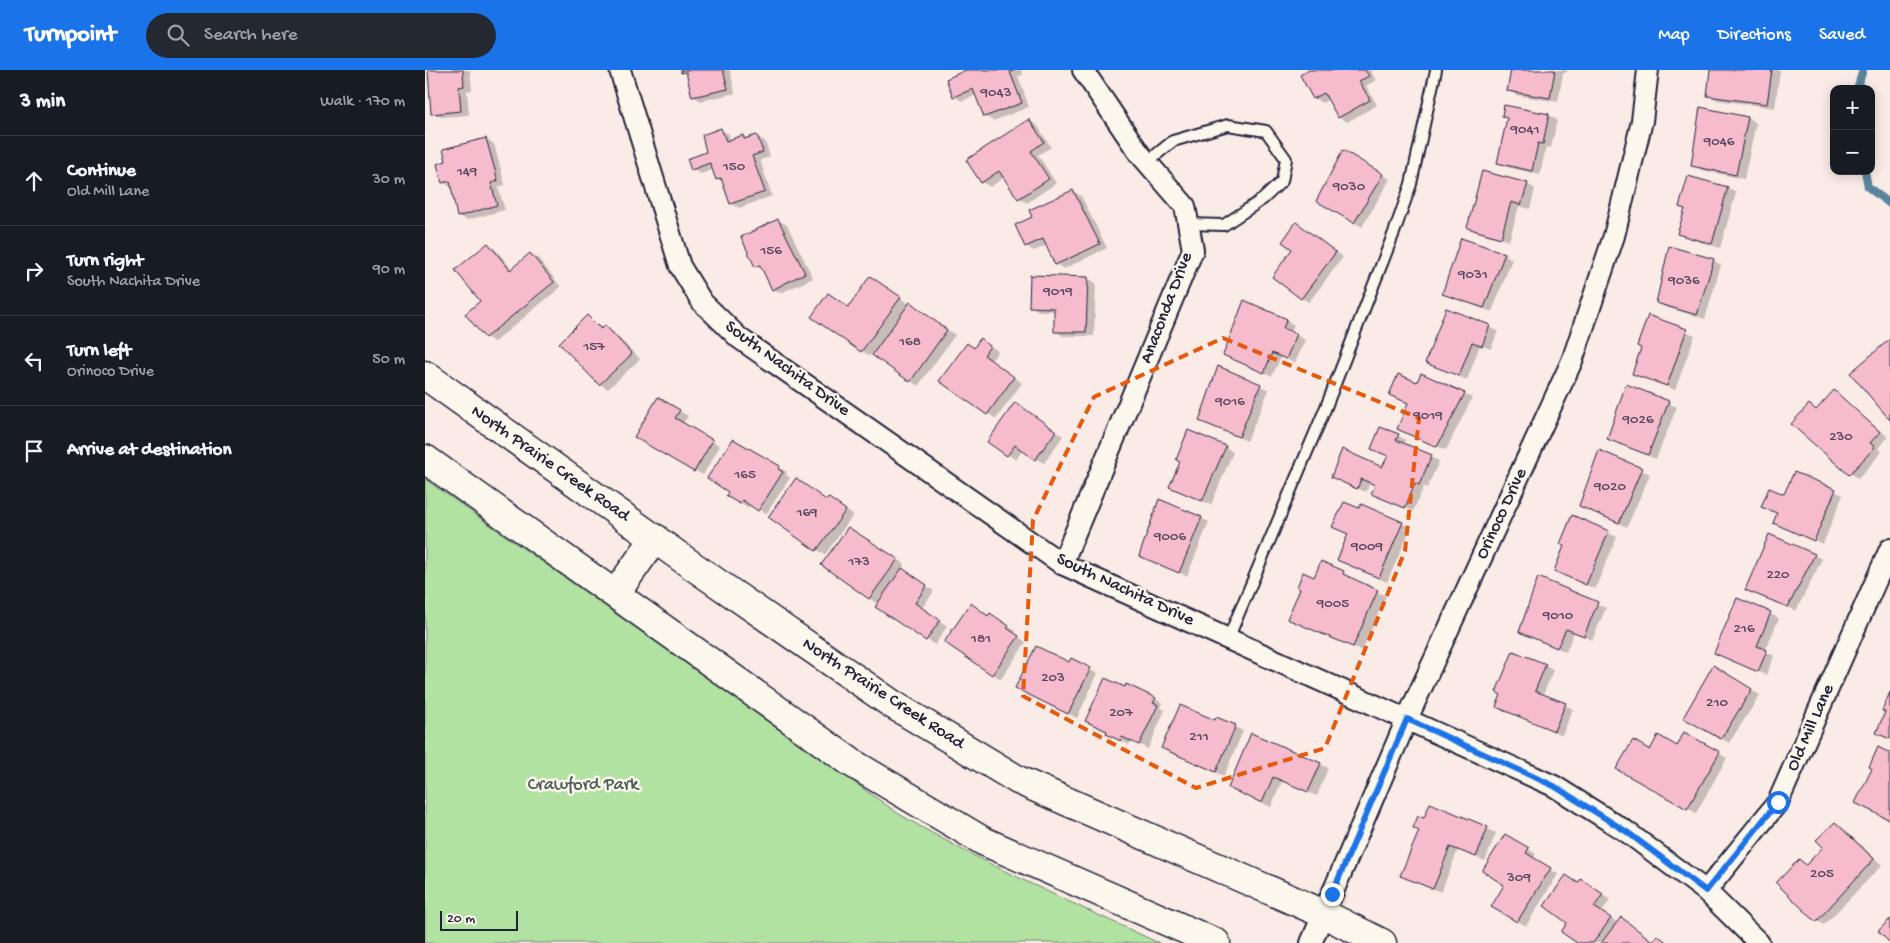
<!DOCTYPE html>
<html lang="en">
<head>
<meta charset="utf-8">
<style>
  :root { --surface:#171b24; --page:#242831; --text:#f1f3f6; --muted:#9ea1a6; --line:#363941; --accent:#1a73e8 }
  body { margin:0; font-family:"Gochi Hand",sans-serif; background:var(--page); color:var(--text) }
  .controls { position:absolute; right:15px; top:15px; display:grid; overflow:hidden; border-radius:10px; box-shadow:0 2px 12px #0003 }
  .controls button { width:45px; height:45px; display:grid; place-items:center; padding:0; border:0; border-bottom:1px solid var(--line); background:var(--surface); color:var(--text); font:25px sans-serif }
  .scale { position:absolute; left:15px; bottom:12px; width:78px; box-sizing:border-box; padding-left:5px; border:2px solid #22223b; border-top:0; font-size:14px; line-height:18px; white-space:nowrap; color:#22223b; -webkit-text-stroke:4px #fbf7ec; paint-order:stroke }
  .stop { position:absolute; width:15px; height:15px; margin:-11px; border:4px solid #1a73e8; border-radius:50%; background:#fff }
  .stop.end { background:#1a73e8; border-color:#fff; box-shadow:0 1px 5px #0008 }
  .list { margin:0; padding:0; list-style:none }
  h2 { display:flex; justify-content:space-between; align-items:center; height:65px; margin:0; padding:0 20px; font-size:21px }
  h2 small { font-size:16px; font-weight:400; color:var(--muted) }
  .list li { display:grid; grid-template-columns:32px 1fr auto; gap:15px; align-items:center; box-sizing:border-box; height:90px; padding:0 20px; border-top:1px solid var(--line) }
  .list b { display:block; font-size:19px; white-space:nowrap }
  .list p { margin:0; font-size:16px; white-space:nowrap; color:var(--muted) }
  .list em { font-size:16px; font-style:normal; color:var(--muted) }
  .icon { flex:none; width:28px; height:28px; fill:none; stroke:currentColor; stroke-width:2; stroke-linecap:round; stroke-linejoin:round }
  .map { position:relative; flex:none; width:1465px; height:873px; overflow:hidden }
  header { display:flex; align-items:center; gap:30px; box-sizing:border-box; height:70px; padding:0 25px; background:var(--accent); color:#fff }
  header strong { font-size:24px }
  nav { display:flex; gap:28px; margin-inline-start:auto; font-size:18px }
  .search { width:350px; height:45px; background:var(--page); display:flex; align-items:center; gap:12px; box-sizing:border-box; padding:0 18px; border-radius:28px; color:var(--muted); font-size:19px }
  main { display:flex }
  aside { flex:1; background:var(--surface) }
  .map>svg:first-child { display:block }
</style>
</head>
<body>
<header>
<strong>Turnpoint</strong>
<div class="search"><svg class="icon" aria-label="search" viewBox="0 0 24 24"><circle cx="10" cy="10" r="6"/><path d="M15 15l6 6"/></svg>Search here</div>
<nav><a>Map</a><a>Directions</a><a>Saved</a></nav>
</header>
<main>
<aside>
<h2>3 min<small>Walk · 170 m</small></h2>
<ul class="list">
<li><svg class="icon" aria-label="ahead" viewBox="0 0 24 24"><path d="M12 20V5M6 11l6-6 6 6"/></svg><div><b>Continue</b><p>Old Mill Lane</p></div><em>30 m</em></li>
<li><svg class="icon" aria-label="right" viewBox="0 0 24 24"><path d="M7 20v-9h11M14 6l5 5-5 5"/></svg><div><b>Turn right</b><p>South Nachita Drive</p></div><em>90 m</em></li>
<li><svg class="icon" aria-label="left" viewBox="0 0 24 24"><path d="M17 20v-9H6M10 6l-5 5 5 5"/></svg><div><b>Turn left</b><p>Orinoco Drive</p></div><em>50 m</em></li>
<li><svg class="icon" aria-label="arrive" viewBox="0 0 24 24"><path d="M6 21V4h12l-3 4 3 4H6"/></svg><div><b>Arrive at destination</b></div></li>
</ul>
</aside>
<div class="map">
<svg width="1465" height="873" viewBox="0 0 1465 873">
  <rect width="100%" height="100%" fill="#faebe6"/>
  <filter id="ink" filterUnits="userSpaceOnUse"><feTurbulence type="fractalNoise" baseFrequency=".02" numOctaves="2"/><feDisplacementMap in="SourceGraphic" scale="10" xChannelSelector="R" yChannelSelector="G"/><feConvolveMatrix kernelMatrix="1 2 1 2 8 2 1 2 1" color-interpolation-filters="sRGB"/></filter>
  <g filter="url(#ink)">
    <path fill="#b1e2a2" stroke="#6a826e" d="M 0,409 L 474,744 C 557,794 646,832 734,873 L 0,873 Z"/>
    <g fill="#0003">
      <polygon points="4,0 45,0 47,20 42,21 44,45 16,47 7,43"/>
      <polygon points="257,0 305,0 310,23 276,31 268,26 263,5"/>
      <polygon points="542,0 596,0 598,5 593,6 604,37 568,51 560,46 552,25 537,31 529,26"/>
      <polygon points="886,0 945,0 951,10 941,16 952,35 922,52 914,47 904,29 897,33 889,28"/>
      <polygon points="1087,0 1142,0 1141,3 1138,3 1133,32 1091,25 1083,20"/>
      <polygon points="1286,0 1355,0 1350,38 1292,30 1284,25"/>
      <polygon points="1080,36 1124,45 1132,50 1126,78 1121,77 1115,105 1081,97 1073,93 1083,48"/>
      <polygon points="1323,48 1331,53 1319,109 1276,100 1268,95"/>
      <polygon points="604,51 612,55 626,77 613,85 631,113 602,133 594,128 580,107 565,117 557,112"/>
      <polygon points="296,60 304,64 306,71 318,66 323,69 331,66 340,71 345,87 335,90 347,126 314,138 306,134 298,112 292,109 289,99 276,104 267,99 282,83"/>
      <polygon points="61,69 69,74 80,115 73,117 80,140 42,150 33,146 26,117 18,112 23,92"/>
      <polygon points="918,82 965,109 937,157 893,131"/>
      <polygon points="1264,107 1303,118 1311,123 1295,178 1262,168 1254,163 1261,139"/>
      <polygon points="1102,114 1110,119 1105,139 1094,136 1084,171 1051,162 1043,157"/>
      <polygon points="648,121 656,126 682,178 639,199 631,194 622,175 609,181 601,176 608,147"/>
      <polygon points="353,150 362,155 388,208 356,223 348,219 339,200 331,196"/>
      <polygon points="880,159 918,187 884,232 876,228 869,179"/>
      <polygon points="63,175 71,180 87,199 106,184 114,189 136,217 69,272 61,267 57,232"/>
      <polygon points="1079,184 1087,189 1067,242 1019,224"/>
      <polygon points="1288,190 1296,195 1280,249 1240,237 1232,232"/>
      <polygon points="663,208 671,213 669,266 638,266 630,261 630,241 614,241 605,236"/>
      <polygon points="470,225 493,239 530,265 493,316 447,283 445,286 437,281 388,246"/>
      <polygon points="1022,239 1073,261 1066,279 1055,275 1042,310 1001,292"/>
      <polygon points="163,247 178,259 180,257 188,262 215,289 183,319 175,314 135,273"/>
      <polygon points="1223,247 1270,265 1250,320 1208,303 1218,278"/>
      <polygon points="861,250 869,255 866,262 880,270 870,293 856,287 847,306 808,289"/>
      <polygon points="556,270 573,281 566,291 597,313 571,349 516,311 549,279"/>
      <polygon points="794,297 844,320 822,371 784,355"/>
      <polygon points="993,314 1039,324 1047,328 1021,380 981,363 984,334 973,329"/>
      <polygon points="1202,316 1252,337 1231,389 1192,373"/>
      <polygon points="1409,322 1463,367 1453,378 1457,382 1433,409 1368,354 1384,336 1392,340"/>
      <polygon points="233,329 263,346 258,353 295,376 278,405 211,366"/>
      <polygon points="591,333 638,366 619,393 598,379 591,390 564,371"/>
      <polygon points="973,366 981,370 979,375 1014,391 1002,418 999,416 988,441 956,428 951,416 945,413 941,422 915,411 958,398 964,386 956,383"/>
      <polygon points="308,371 362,402 361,405 365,408 341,444 326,434 323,438 315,433"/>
      <polygon points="800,377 808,382 786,435 754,421 756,392"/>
      <polygon points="1174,381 1225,404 1202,457 1155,435"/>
      <polygon points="1369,403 1418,425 1398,474 1349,453 1353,444 1337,436 1360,426"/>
      <polygon points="402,431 412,434 428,445 400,485 345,446"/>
      <polygon points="1148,447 1192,467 1170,519 1130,501 1141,476"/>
      <polygon points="776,448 784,452 762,506 715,486"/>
      <polygon points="977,453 986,458 962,512 921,494 924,465 908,457"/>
      <polygon points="432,463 480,494 477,499 509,521 497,538 522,556 510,575 444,528"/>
      <polygon points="1389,485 1397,489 1371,541 1330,524"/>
      <polygon points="897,493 961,526 937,581 872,553"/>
      <polygon points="1114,509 1181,538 1167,570 1149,562 1141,582 1095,561"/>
      <polygon points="1313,530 1354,548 1340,581 1349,586 1341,605 1291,583"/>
      <polygon points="554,540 591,561 589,564 601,572 576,609 521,572"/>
      <polygon points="645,594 673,603 652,648 600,622"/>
      <polygon points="1120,596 1128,600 1118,625 1148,639 1137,665 1072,636"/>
      <polygon points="1288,597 1335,625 1304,673 1260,648"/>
      <polygon points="730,629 738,633 736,638 740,640 723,679 706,671 704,675 670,655"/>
      <polygon points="792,649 818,661 799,706 746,682 790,652"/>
      <polygon points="1260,664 1302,688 1271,743 1193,698 1226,682 1252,678"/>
      <polygon points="895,694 903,698 892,726 857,711 846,737 804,718"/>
      <polygon points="1006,735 1071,763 1060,791 1033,780 1016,822 985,810"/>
      <polygon points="1410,753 1418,758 1457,795 1399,855 1391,850 1374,790 1383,795 1400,776"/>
      <polygon points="1080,765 1111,784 1108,789 1133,804 1101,856 1068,836 1081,815"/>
      <polygon points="1154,814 1164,815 1185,830 1177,842 1193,853 1228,872 1232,866 1243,873 1154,873 1144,853"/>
    </g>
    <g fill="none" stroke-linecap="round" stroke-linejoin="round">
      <g stroke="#58849c" stroke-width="8">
        <polyline points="1432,19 1438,0"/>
        <polyline points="1440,101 1443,117 1465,134"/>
      </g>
    </g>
    <g fill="#f6bcce" stroke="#22223b">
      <polygon points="3,0 38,0 39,16 34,17 36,41 6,44"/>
      <polygon points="256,0 298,0 303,19 267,27 261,2 256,3"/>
      <polygon points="541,0 590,0 585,2 597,33 559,47 548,19 528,27 521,9"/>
      <polygon points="884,0 940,0 944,6 934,11 945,30 913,48 899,23 888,29 875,5"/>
      <polygon points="1086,0 1130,0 1125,28 1082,21"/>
      <polygon points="1285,0 1347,0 1342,34 1282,26"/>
      <polygon points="1079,35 1124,44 1118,74 1113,73 1107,101 1072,93 1082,48 1077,46"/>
      <polygon points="1275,37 1323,47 1311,105 1266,96"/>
      <polygon points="604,49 619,72 606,81 624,109 593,129 574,101 556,113 541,90"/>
      <polygon points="296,58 301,71 318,65 319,69 332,65 338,82 327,86 340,122 305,134 296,108 291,110 285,93 266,100 262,89 281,82 277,65"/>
      <polygon points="61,68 73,111 66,113 72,135 32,147 25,111 17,113 12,94 21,91 18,79"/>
      <polygon points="918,80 958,104 929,153 891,131"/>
      <polygon points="1057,101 1103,113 1096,135 1086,132 1076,168 1042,158"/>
      <polygon points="1263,106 1303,117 1287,174 1252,164 1260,139 1254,137"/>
      <polygon points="648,120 675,174 630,195 618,169 600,177 590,155 607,147 604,140"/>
      <polygon points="353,149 380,203 347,220 335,195 330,197 316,167"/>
      <polygon points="871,152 911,182 876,229 847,207 867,179 857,172"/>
      <polygon points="1036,168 1080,183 1059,238 1017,224"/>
      <polygon points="63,173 85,200 105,183 129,212 60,268 40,244 55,231 30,200"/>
      <polygon points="1244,176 1289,189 1272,245 1231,233"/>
      <polygon points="605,205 663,207 661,262 629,262 629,238 604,237"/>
      <polygon points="445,206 476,227 436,282 386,247 403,223 423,237"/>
      <polygon points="819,230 862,249 858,258 872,264 861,289 847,283 839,303 798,285"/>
      <polygon points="485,232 522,260 485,312 447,285"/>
      <polygon points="1021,238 1065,255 1057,276 1047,272 1034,306 1000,293"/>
      <polygon points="162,245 176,259 180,255 207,284 174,315 134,273"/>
      <polygon points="1223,245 1262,259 1242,316 1207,304 1216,278 1212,276"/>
      <polygon points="555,268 565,276 559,285 589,307 562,345 514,311 542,273 549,278"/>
      <polygon points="1465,269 1465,350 1425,303"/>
      <polygon points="793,296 836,314 814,367 774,351"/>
      <polygon points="996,303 1040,323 1012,377 972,359 983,333 964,325 973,304 992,312"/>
      <polygon points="1201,314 1244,331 1223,385 1182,369"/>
      <polygon points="1409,320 1455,362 1445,373 1450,377 1424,405 1366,354 1384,334 1391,340"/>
      <polygon points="233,327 255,340 250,348 288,370 269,402 209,367"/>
      <polygon points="590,332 631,361 610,390 590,375 582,386 562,372"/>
      <polygon points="955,357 974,364 971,370 1007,385 994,415 990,413 980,438 946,424 950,415 936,409 932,419 906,407 917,379 957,397 963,386 946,379"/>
      <polygon points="763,360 801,376 777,431 744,417 755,392 751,390"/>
      <polygon points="308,369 355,396 353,399 358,402 333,441 317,430 315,434 301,426 303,422 282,408"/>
      <polygon points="1174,380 1217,398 1194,453 1154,436"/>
      <polygon points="1369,402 1411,419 1389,471 1348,453 1352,443 1336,437 1344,418 1359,424"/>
      <polygon points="371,408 401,430 404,428 421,440 391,481 343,447"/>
      <polygon points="734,429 777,447 754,503 714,486"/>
      <polygon points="919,432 934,438 936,434 978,452 954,508 912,490 923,464 907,457"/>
      <polygon points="1147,445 1184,461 1161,515 1129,501 1139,476 1135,474"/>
      <polygon points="423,457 473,489 444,529 396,495"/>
      <polygon points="1344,464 1390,484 1363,537 1320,520"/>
      <polygon points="896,491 919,501 918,504 953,520 928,577 862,549 875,519 872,517 878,502 889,507"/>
      <polygon points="477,498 502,515 490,533 515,550 501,571 450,537"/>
      <polygon points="1113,507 1173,532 1159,566 1141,559 1132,578 1094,562"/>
      <polygon points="1312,528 1346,542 1332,576 1342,580 1333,602 1289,583"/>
      <polygon points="546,533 563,546 565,543 584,556 582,558 594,566 567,605 519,572"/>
      <polygon points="611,576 644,592 646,588 666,598 643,644 590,618"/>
      <polygon points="1088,581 1121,594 1110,621 1141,633 1129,661 1071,637 1076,625 1071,622"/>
      <polygon points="1288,595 1327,619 1296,669 1258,648"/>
      <polygon points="680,608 700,617 701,614 731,628 728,633 733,635 714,675 697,667 696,671 681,664 682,661 660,651"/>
      <polygon points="1465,622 1465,669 1451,663 1460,642 1457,641"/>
      <polygon points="755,635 790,650 791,647 811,655 791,702 736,678"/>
      <polygon points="1259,662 1295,682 1262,739 1191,699 1208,670 1225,680 1233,665 1252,676"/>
      <polygon points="826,663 896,693 883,722 848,707 837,733 803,718"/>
      <polygon points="1453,677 1465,683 1465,750 1430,733 1447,699 1444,697"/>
      <polygon points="1005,733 1063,757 1051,787 1025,777 1008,819 975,806 994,761 988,758 993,746 999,748"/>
      <polygon points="1410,752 1449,789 1391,852 1351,813 1374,789 1381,795 1398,777 1391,770"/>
      <polygon points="1080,764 1104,778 1101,783 1126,798 1092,852 1066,837 1079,815 1057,801"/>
      <polygon points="1141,805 1153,813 1156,809 1178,824 1169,837 1186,848 1168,873 1152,873 1136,862 1142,853 1119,836"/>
      <polygon points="1196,847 1227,871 1232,865 1243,873 1176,873"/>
      <polygon points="1465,849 1465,873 1453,861"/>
    </g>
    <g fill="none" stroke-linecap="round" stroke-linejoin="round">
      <defs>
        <g id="service">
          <polyline points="722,92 748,71 803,55 841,61 861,89 857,111 838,129 799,155 763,154"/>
          <polyline points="803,569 901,337 970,160 986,114 1011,0"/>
        </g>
        <g id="minor">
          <polyline points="195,0 255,196 277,232 314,268 637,494 1129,716 1202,762 1281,821 1334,873"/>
          <polyline points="637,494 768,180 760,136 714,83 658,0"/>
          <polyline points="1281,821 1353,732 1465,479"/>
          <polyline points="886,873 982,649 1147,291 1189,166 1217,51 1223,0"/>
        </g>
        <g id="secondary">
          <polyline points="0,305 272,499 467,634 593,710 899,844 957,873"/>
          <polyline points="0,389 427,693 558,771 791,873"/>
          <polyline points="191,523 230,468"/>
        </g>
      </defs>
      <use href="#service" stroke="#22223b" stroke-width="14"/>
      <use href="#minor" stroke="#22223b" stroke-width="24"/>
      <use href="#secondary" stroke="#22223b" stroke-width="31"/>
      <use href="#service" stroke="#fbf7ec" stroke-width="10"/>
      <use href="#minor" stroke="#fbf7ec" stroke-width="20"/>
      <use href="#secondary" stroke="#fbf7ec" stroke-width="28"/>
    </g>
  </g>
  <g fill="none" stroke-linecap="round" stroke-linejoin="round" filter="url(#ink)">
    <polyline stroke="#1a73e8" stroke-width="6" points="907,824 982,649 1129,716 1202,762 1281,821 1353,732"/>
  </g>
  <path fill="none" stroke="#e8590c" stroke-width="4" stroke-dasharray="10 6" stroke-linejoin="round" d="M 798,268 L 994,348 L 980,481 L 900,678 L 771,718 L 598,626 L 608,450 L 669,327 Z"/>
  <g text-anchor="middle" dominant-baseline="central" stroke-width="5" stroke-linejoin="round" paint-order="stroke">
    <g font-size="15" fill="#574860">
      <text x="571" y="23">9043</text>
      <text x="1100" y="60">9041</text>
      <text x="1294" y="72">9046</text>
      <text x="309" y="97">150</text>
      <text x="42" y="102">149</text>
      <text x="924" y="117">9030</text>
      <text x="346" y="181">156</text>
      <text x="1048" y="205">9031</text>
      <text x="1259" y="211">9036</text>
      <text x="633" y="222">9019</text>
      <text x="485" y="272">168</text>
      <text x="169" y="277">157</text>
      <text x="805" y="332">9016</text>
      <text x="1003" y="346">9019</text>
      <text x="1213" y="350">9026</text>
      <text x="1416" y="367">230</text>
      <text x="320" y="405">165</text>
      <text x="1185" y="417">9020</text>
      <text x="382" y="443">169</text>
      <text x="745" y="467">9006</text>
      <text x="942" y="477">9009</text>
      <text x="434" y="492">173</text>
      <text x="1353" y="505">220</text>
      <text x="908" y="534">9005</text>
      <text x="1133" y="546">9010</text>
      <text x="1319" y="559">216</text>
      <text x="556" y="569">181</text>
      <text x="628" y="608">203</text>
      <text x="1292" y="633">210</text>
      <text x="696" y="643">207</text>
      <text x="774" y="667">211</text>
      <text x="1397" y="804">205</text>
      <text x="1094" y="808">309</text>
    </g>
    <g font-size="18" fill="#22223b" stroke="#fbf7ec">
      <text transform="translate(742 238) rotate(-69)">Anaconda Drive</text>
      <text transform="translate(362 299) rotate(36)">South Nachita Drive</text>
      <text transform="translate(125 394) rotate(35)">North Prairie Creek Road</text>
      <text transform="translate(1077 444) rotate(-65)">Orinoco Drive</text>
      <text transform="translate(700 520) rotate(25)">South Nachita Drive</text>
      <text transform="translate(458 624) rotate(33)">North Prairie Creek Road</text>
      <text transform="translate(1386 658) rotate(-66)">Old Mill Lane</text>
    </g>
    <g font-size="18" fill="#4d5c5a" stroke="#fbf7ec">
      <text x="158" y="715">Crawford Park</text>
    </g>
  </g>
</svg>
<div class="controls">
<button>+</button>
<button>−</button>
</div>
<div class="scale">20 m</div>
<div class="stop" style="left:1353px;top:732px"></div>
<div class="stop end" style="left:907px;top:824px"></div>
</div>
</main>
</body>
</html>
